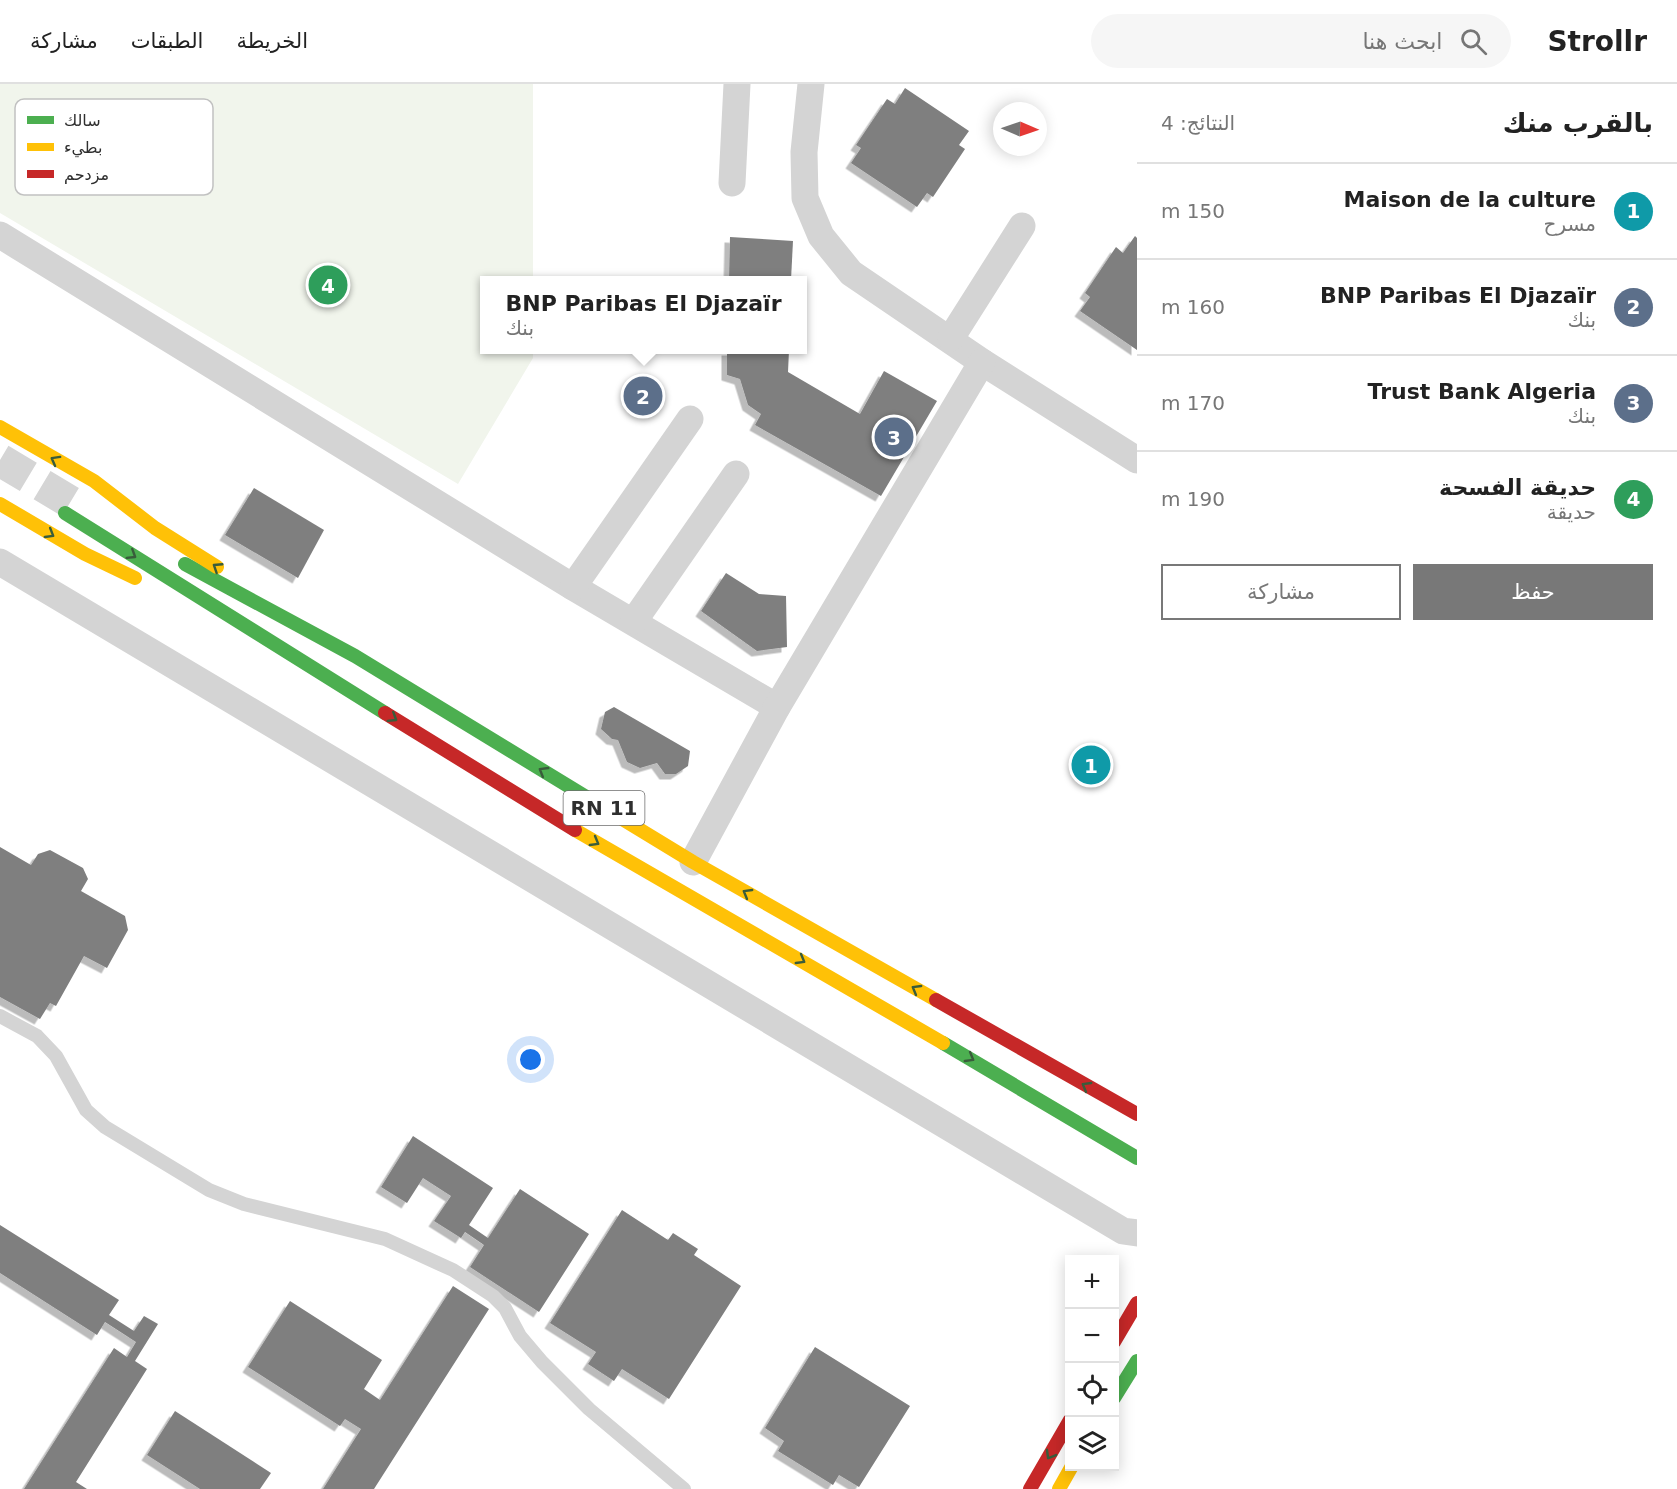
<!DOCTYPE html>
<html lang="ar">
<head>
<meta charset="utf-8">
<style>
  :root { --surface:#fff; --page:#f6f6f6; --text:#222; --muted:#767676; --line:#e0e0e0; --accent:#787878 }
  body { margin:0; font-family:"DejaVu Sans","Noto Naskh Arabic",sans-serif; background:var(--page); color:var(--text); direction:rtl }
  .controls { position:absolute; right:18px; bottom:18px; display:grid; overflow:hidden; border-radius:0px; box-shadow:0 3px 15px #0003 }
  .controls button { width:54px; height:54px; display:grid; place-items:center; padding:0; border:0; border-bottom:2px solid var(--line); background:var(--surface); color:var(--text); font:30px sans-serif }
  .compass { position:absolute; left:993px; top:18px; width:54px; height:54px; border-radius:50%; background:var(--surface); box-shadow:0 3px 15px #0003; rotate:92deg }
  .you { position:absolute; left:531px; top:976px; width:21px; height:21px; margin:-15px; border:4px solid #fff; border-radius:50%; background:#1a73e8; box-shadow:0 0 0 9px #1a73e833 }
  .badge { display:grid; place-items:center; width:39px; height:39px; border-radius:50%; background:var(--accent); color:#fff; font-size:20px; font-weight:700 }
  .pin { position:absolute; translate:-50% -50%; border:3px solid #fff; box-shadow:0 2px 6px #0006 }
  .popup { position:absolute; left:480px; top:192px; width:327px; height:78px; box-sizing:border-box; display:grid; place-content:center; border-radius:0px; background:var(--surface); filter:drop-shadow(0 2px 4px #0005); font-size:20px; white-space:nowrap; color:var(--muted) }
  .popup b { font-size:22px; color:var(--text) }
  .popup::after { content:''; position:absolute; left:50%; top:100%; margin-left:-12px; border:12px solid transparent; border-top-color:var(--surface) }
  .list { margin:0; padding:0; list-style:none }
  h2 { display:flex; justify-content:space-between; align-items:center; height:78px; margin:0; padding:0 24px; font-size:26px }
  h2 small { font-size:20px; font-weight:400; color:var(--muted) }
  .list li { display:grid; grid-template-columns:39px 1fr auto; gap:18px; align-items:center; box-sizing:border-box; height:96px; padding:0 24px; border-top:2px solid var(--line) }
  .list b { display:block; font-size:22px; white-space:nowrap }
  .list p { margin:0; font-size:20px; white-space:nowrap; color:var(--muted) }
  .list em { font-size:20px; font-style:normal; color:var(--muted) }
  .actions { display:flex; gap:12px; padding:18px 24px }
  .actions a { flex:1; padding:14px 0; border:2px solid var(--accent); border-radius:0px; text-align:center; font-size:21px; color:var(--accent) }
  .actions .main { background:var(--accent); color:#fff }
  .icon { flex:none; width:33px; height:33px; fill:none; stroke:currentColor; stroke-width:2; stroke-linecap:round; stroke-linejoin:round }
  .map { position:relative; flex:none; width:1137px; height:1405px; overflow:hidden; direction:ltr }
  header { display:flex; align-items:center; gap:36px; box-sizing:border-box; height:84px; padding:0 30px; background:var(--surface); border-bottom:2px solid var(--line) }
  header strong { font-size:28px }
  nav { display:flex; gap:33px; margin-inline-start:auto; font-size:21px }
  .search { width:420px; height:54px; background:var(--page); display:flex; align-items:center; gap:15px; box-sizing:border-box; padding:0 21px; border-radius:33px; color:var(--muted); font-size:22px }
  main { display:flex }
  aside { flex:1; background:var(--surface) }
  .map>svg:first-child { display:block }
</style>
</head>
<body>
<header>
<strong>Strollr</strong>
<div class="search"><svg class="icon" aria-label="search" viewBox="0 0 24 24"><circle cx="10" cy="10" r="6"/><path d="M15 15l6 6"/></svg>ابحث هنا</div>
<nav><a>الخريطة</a><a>الطبقات</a><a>مشاركة</a></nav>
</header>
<main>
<aside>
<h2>بالقرب منك<small>النتائج: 4</small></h2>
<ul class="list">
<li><span class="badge" style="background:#0f9aa8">1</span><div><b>Maison de la culture</b><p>مسرح</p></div><em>150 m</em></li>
<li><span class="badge" style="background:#5c6f8a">2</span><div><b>BNP Paribas El Djazaïr</b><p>بنك</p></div><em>160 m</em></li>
<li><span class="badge" style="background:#5c6f8a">3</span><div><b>Trust Bank Algeria</b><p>بنك</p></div><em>170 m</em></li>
<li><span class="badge" style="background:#2e9e5b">4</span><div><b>حديقة الفسحة</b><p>حديقة</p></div><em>190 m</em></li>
</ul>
<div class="actions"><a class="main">حفظ</a><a>مشاركة</a></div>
</aside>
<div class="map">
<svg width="1137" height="1405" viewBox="0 0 1137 1405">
  <defs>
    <filter id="shadow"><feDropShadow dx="-5.5" dy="5.5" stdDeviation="0" flood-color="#0004"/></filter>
  </defs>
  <rect width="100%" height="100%" fill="#fff"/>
  <polygon fill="#f1f5ec" points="0,0 533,0 533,196 484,196 484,266 533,266 533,274 458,400 0,129"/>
  <g fill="#7f7f7f" filter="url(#shadow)">
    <polygon points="905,4 969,47 959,61 965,65 933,113 927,109 917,123 851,79 861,64 856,61 887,15 895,20"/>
    <polygon points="1135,152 1137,154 1137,266 1080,227 1090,213 1085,209 1116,163 1123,169"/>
    <polygon points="730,153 793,157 791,196 729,196"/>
    <polygon points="727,266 789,266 788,288 860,330 884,287 937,317 881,412 755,341 761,330 748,321 740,295 727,291"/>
    <polygon points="254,404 324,446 298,494 225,451"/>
    <polygon points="726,489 759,510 786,512 787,563 757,567 701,527"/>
    <polygon points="614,623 690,667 688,682 676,690 665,690 657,679 640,684 627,678 618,656 612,655 601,645 605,628"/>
    <polygon points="0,763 31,781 38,770 50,766 83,784 88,795 81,807 125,832 128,846 107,884 84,872 56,922 50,919 40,935 0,913"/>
    <polygon points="413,1052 493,1104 469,1141 488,1154 520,1105 589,1150 539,1228 470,1183 484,1161 465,1148 461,1154 434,1137 451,1112 423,1094 407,1119 381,1103"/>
    <polygon points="622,1126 668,1156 673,1149 698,1165 694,1171 741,1202 669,1315 622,1285 614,1297 588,1280 596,1268 550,1239"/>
    <polygon points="0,1141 119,1216 109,1231 134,1247 144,1232 158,1240 135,1277 147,1285 76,1398 87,1405 24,1405 114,1264 127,1273 136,1258 105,1238 97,1251 0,1189"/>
    <polygon points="453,1202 489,1225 374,1405 323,1405 361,1345 345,1335 340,1342 248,1283 290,1217 382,1276 364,1305 380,1316"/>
    <polygon points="815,1263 910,1322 859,1403 839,1391 833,1401 778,1367 784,1357 765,1344"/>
    <polygon points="175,1327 271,1389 260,1405 200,1405 147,1371"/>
  </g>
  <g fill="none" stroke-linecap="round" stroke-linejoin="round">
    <polyline stroke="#d5d5d5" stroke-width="33" stroke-dasharray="33 16" stroke-linecap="butt" points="0,376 72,419"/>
    <polyline stroke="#d4d4d4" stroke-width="14" points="0,932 37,952 56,972 86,1026 105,1043 209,1106 244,1120 385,1155 453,1186 493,1212 505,1224 520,1252 542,1278 589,1325 684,1405"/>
    <g stroke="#d4d4d4" stroke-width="27">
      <polyline points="811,0 804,68 805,114 821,152 851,189 982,278 1137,376"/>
      <polyline points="732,99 737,0"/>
      <polyline points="0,151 573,503 777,623"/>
      <polyline points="951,254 1022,142"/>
      <polyline points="0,478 1123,1147 1137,1149"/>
      <polyline points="573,503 690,335"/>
      <polyline points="634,537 736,390"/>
      <polyline points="693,778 777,623 982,278"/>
    </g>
    <g stroke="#4caf50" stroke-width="14">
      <polyline points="65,429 385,629"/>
      <polyline points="185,480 355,572 601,722"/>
      <polyline points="943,959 1137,1074"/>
      <polyline points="1114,1314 1137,1277"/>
    </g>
    <g stroke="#ffc107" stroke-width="14">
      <polyline points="0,343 94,397 155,444 217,483"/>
      <polyline points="0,420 85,470 135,494"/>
      <polyline points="601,722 693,778 936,916"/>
      <polyline points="575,746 943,959"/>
      <polyline points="1059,1405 1072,1382"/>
    </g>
    <g stroke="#c62828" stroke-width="14">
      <polyline points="385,629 575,746"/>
      <polyline points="936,916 1137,1030"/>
      <polyline points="1114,1258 1137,1219"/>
      <polyline points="1030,1405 1070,1336"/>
    </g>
  </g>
  <defs><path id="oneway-chevron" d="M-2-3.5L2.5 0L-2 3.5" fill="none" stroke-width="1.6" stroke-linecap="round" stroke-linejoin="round" transform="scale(1.5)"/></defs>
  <g stroke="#395c3b">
    <use href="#oneway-chevron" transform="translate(55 376) rotate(-151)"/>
    <use href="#oneway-chevron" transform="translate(50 450) rotate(31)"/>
    <use href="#oneway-chevron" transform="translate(132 471) rotate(32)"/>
    <use href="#oneway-chevron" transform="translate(217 483) rotate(-147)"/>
    <use href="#oneway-chevron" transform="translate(393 634) rotate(32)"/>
    <use href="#oneway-chevron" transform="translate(543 687) rotate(-149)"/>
    <use href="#oneway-chevron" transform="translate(595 758) rotate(30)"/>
    <use href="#oneway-chevron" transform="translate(747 809) rotate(-150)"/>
    <use href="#oneway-chevron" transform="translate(801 876) rotate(30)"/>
    <use href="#oneway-chevron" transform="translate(916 905) rotate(-150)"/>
    <use href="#oneway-chevron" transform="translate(970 974) rotate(30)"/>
    <use href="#oneway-chevron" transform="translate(1086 1002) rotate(-150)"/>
    <use href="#oneway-chevron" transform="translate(1050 1371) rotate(120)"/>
  </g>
  <g text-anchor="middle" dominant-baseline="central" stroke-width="6" stroke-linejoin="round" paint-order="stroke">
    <rect fill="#fff" stroke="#6d6d6d" stroke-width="1.5" x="563.5" y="707" width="81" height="34" rx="4.5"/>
    <g font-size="20" font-weight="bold" fill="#2f2f2f">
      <text x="604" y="724">RN 11</text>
    </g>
  </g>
  <rect x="15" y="15" width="198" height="96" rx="9" fill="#fff" stroke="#c1c1c1" stroke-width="1.5"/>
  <rect x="27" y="32" width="27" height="8" fill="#4caf50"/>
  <rect x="27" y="59" width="27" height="8" fill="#ffc107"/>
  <rect x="27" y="86" width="27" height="8" fill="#c62828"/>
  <g font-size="16" fill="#2f2f2f">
    <text x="64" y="42">سالك</text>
    <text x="64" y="69">بطيء</text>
    <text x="64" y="96">مزدحم</text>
  </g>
</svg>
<div class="controls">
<button>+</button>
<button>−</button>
<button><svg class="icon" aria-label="locate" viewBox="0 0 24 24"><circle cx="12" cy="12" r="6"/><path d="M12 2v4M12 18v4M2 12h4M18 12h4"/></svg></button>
<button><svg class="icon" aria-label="layers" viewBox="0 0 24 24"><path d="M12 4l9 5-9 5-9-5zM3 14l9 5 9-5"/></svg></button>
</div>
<svg class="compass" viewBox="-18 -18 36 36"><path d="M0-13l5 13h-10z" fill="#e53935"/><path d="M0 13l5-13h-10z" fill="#767676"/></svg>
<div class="you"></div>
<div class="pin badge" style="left:1091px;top:681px;background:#0f9aa8">1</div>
<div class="pin badge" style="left:643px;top:312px;background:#5c6f8a">2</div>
<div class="popup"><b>BNP Paribas El Djazaïr</b>بنك</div>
<div class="pin badge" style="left:894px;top:353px;background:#5c6f8a">3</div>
<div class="pin badge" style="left:328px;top:201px;background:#2e9e5b">4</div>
</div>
</main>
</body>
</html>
